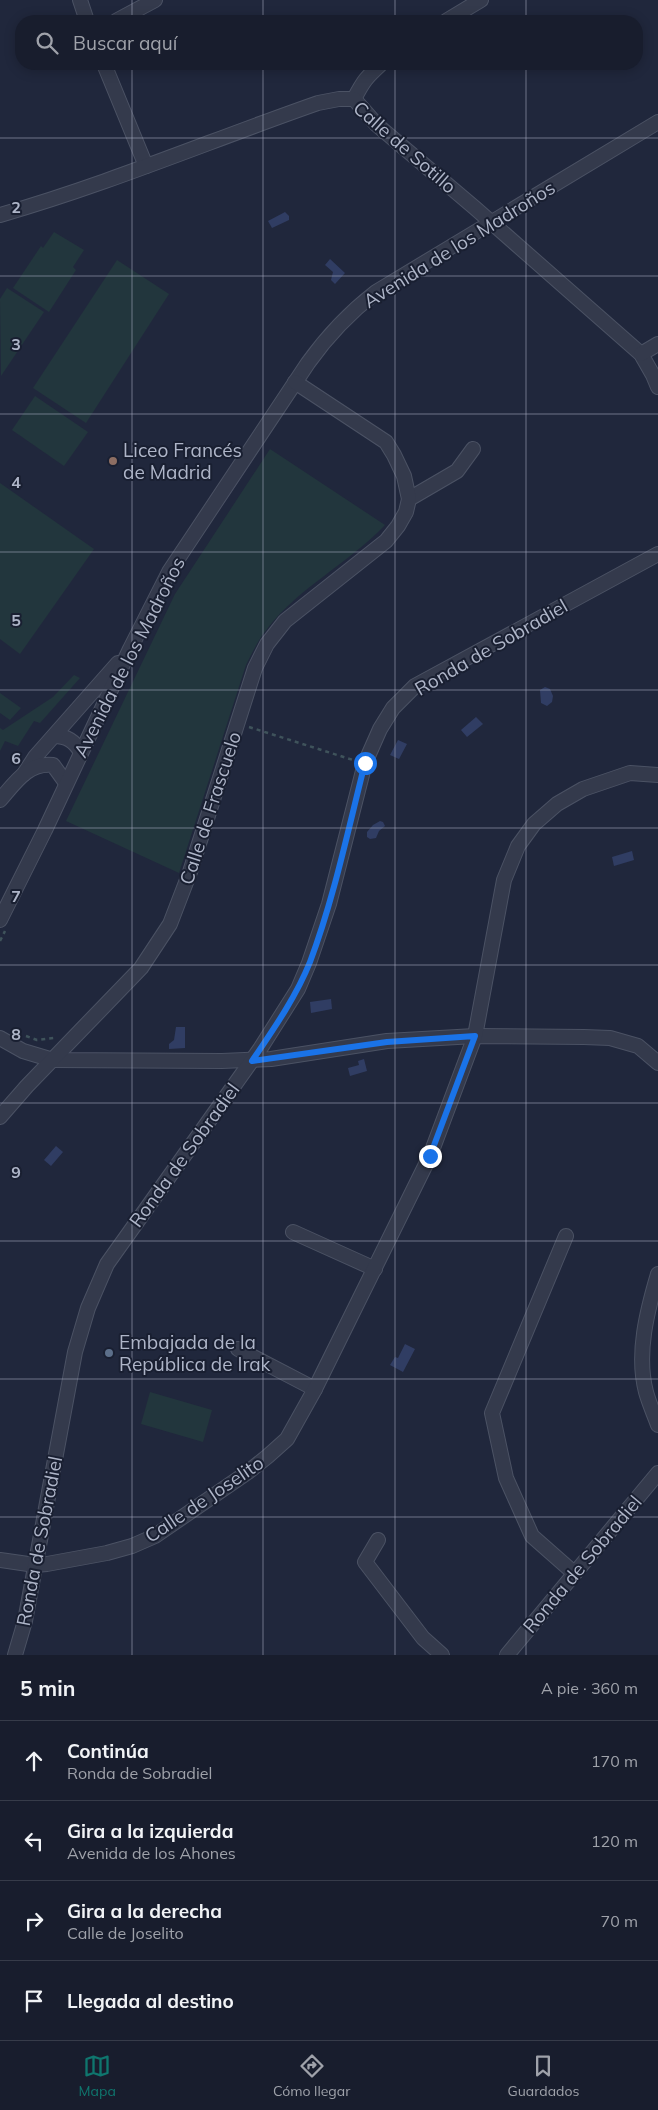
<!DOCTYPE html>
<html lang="es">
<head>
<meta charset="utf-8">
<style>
  :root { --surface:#181d2d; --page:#252a39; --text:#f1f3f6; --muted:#9fa2aa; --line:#363b49; --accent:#0f766e }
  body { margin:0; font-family:Mulish,sans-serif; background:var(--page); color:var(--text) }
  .stop { position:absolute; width:15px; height:15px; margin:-11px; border:4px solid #1a73e8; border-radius:50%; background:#fff }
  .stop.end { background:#1a73e8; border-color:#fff; box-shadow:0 1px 5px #0008 }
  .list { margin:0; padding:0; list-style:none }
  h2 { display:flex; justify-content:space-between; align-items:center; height:65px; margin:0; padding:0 20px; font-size:21px }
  h2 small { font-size:16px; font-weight:400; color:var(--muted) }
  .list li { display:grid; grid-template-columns:32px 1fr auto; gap:15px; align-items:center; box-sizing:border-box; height:80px; padding:0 20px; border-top:1px solid var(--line) }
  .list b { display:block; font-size:19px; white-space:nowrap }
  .list p { margin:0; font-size:16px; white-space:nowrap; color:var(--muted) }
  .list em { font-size:16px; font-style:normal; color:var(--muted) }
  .icon { flex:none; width:28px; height:28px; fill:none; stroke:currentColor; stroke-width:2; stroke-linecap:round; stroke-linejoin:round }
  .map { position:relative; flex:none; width:658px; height:1655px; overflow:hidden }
  .search { position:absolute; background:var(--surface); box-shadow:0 2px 12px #0003; left:15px; right:15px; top:15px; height:55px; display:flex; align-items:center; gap:12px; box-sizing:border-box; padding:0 18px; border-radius:20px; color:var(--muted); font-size:19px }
  .sheet { height:385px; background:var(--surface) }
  nav { display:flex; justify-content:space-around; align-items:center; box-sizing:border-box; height:70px; border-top:1px solid var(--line); background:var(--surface); font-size:14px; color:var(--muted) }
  nav a { display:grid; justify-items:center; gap:2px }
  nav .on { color:var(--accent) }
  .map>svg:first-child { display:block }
</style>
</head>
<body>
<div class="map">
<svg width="658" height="1655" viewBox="0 0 658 1655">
  <rect width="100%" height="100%" fill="#20273c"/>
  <g fill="#22363d">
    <polygon points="54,232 84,250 73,267 76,270 49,312 13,288 41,246 43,248"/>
    <polygon points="117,260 169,294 86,423 33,388"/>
    <polygon points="7,288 44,312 1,376 0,299"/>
    <polygon points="35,396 88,432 64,466 12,430"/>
    <path d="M 270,449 L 385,525 C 349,563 298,588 267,629 C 258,640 252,653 246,665 L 179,873 L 66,821 L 175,594 Z"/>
    <polygon points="0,483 94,549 20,654 0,639"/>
    <polygon points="74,675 80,678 40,723 34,721 18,746 5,741 0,751 0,728 3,730 53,697"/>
    <polygon points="0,693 21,708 10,720 0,713"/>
    <polygon points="150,1392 212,1410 203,1442 141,1424"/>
  </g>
  <g fill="#303d63">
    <polygon points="285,212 289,216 289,220 272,228 268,221"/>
    <polygon points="330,259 345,273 335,284 331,280 333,272 325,265"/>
    <polygon points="545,687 550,689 553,696 552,702 547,706 541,703 540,690"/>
    <polygon points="476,717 483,724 467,737 461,730"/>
    <polygon points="398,740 407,744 399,759 390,755"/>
    <polygon points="380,821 383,822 385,826 379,831 376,838 370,839 367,837 367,832 373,825"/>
    <polygon points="632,851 634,860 614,866 612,857"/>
    <polygon points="331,999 332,1009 311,1013 310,1002"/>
    <polygon points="176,1027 185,1027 185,1048 169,1049 169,1044 174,1040"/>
    <polygon points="364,1059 367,1071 350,1076 348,1068 359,1065 358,1061"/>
    <polygon points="56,1146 63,1152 51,1166 44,1160"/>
    <polygon points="405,1344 415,1349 403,1372 390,1365 395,1357 398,1358"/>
  </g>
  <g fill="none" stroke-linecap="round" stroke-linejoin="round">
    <defs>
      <g id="minor">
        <polyline points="80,0 87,21"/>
        <polyline points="116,21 155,0"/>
        <polyline points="446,21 481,0"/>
        <polyline points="104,64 146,166"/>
        <polyline points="354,99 377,125 475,208 641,354 653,375 658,387"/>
        <path d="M 354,99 C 364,80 366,78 381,64"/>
        <path d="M 0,215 C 108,184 212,140 318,103 L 339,99 L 354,99"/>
        <polyline points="641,354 658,344"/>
        <polyline points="409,499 457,471 473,449"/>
        <path d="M 54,736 C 67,736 74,741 81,752"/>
        <polyline points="24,774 35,757 118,663"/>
        <path d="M 0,800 C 15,783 28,762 53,765 L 66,783"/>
        <path d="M 0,920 L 45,830 L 130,649 L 169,572 L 308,363 C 328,335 349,313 376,292 L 658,122"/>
        <polyline points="0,1038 23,1051 53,1060 222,1061 271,1059 387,1041 475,1036 584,1037 610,1038 638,1046 658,1063"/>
        <polyline points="0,1117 27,1086 141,968 170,924 190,872 255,668 267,644 285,621 386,541 398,526 406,512 409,499 404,476 394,455 386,442 295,382"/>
        <polyline points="293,1232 375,1269"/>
        <polyline points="566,1236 492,1413 506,1478 532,1536 574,1573"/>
        <path d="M 658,1274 C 647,1311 636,1354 646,1392 C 649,1403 654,1414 658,1425"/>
        <polyline points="238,1349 315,1389"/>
        <polyline points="378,1540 365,1562 423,1638 442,1655"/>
        <polyline points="0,1560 35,1565 47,1564 107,1553 132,1546 155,1536 248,1472 268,1456 287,1439 315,1389 430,1156 475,1036 504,880 518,846 534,824 557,804 583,789 630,773 658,775"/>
        <polyline points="15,1655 25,1621 75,1352 88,1308 107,1264 260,1049 298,989 309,963 329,904 365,763 380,729 393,708 415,686 658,554"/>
        <polyline points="507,1655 658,1473"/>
      </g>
    </defs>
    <use href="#minor" stroke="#4b5264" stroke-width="16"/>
    <g stroke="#3f535b" stroke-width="2.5" stroke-dasharray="4 4" stroke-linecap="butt">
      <polyline points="249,727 353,760"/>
      <polyline points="0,941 5,931"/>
      <polyline points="26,1036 37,1040 54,1038"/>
    </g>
    <use href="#minor" stroke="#343a4c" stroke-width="14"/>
  </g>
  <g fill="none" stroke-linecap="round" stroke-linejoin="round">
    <path stroke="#1a73e8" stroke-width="6" d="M 365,763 C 348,830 334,898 310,962 C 296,997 273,1030 252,1061 L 387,1042 L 475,1036 L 430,1156"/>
  </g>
  <path fill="none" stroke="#aeb5c8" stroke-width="1" stroke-opacity="0.55" d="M 132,0 L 132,21M 263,0 L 263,21M 395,0 L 395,21M 526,0 L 526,21M 132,64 L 132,1655M 263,64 L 263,1655M 395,64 L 395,1655M 526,64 L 526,1655M 0,138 L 658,138M 0,276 L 658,276M 0,414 L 658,414M 0,552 L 658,552M 0,690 L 658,690M 0,828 L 658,828M 0,965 L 658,965M 0,1103 L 658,1103M 0,1241 L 658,1241M 0,1379 L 658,1379M 0,1517 L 658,1517"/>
  <circle fill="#8d6e63" stroke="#191f31" stroke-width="2" cx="113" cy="461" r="5"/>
  <circle fill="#5c6f8a" stroke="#191f31" stroke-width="2" cx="109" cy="1353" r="5"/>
  <g text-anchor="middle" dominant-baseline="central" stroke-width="4" stroke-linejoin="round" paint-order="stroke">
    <g font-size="19" fill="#aeb5c8" stroke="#191f31">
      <text transform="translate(405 147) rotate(41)">Calle de Sotillo</text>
      <text transform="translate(459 244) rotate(-32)">Avenida de los Madroños</text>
      <text transform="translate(491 647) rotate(-30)">Ronda de Sobradiel</text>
      <text transform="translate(129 657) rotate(-63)">Avenida de los Madroños</text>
      <text transform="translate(210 808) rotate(-72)">Calle de Frascuelo</text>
      <text transform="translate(184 1155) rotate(-54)">Ronda de Sobradiel</text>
      <text transform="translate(204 1499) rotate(-34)">Calle de Joselito</text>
      <text transform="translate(39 1541) rotate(-79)">Ronda de Sobradiel</text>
      <text transform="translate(582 1564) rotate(-50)">Ronda de Sobradiel</text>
    </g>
    <g font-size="19" fill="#aeb5c8" stroke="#191f31" text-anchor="start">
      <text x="123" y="450">Liceo Francés<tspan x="123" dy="22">de Madrid</tspan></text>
      <text x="119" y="1342">Embajada de la<tspan x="119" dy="22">República de Irak</tspan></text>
    </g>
  </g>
  <g font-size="16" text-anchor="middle" font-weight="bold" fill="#aeb5c8" stroke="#191f31" stroke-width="4" stroke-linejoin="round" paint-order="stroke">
    <text x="16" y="213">2</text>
    <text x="16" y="350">3</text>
    <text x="16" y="488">4</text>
    <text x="16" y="626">5</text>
    <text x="16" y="764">6</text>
    <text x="16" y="902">7</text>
    <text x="16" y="1040">8</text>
    <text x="16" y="1178">9</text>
  </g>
</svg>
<div class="stop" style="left:365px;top:763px"></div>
<div class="stop end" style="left:430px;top:1156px"></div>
<div class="search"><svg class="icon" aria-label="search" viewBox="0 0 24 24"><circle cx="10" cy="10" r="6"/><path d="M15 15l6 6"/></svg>Buscar aquí</div>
</div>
<section class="sheet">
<h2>5 min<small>A pie · 360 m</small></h2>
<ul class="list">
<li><svg class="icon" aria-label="ahead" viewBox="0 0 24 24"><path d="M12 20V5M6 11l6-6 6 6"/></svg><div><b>Continúa</b><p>Ronda de Sobradiel</p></div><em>170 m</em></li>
<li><svg class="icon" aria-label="left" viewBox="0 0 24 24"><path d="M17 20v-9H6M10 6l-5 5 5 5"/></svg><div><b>Gira a la izquierda</b><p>Avenida de los Ahones</p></div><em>120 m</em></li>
<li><svg class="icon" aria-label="right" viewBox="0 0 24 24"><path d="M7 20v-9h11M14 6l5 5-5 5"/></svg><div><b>Gira a la derecha</b><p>Calle de Joselito</p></div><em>70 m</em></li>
<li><svg class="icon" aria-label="arrive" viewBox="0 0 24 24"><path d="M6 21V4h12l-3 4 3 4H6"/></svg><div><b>Llegada al destino</b></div></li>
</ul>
</section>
<nav>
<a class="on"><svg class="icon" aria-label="map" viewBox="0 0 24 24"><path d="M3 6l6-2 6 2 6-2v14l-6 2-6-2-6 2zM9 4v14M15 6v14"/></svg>Mapa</a>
<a><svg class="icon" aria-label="directions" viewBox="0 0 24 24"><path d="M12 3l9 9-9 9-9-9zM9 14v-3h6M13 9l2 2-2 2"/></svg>Cómo llegar</a>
<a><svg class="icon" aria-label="saved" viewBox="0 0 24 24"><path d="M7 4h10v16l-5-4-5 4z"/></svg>Guardados</a>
</nav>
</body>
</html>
